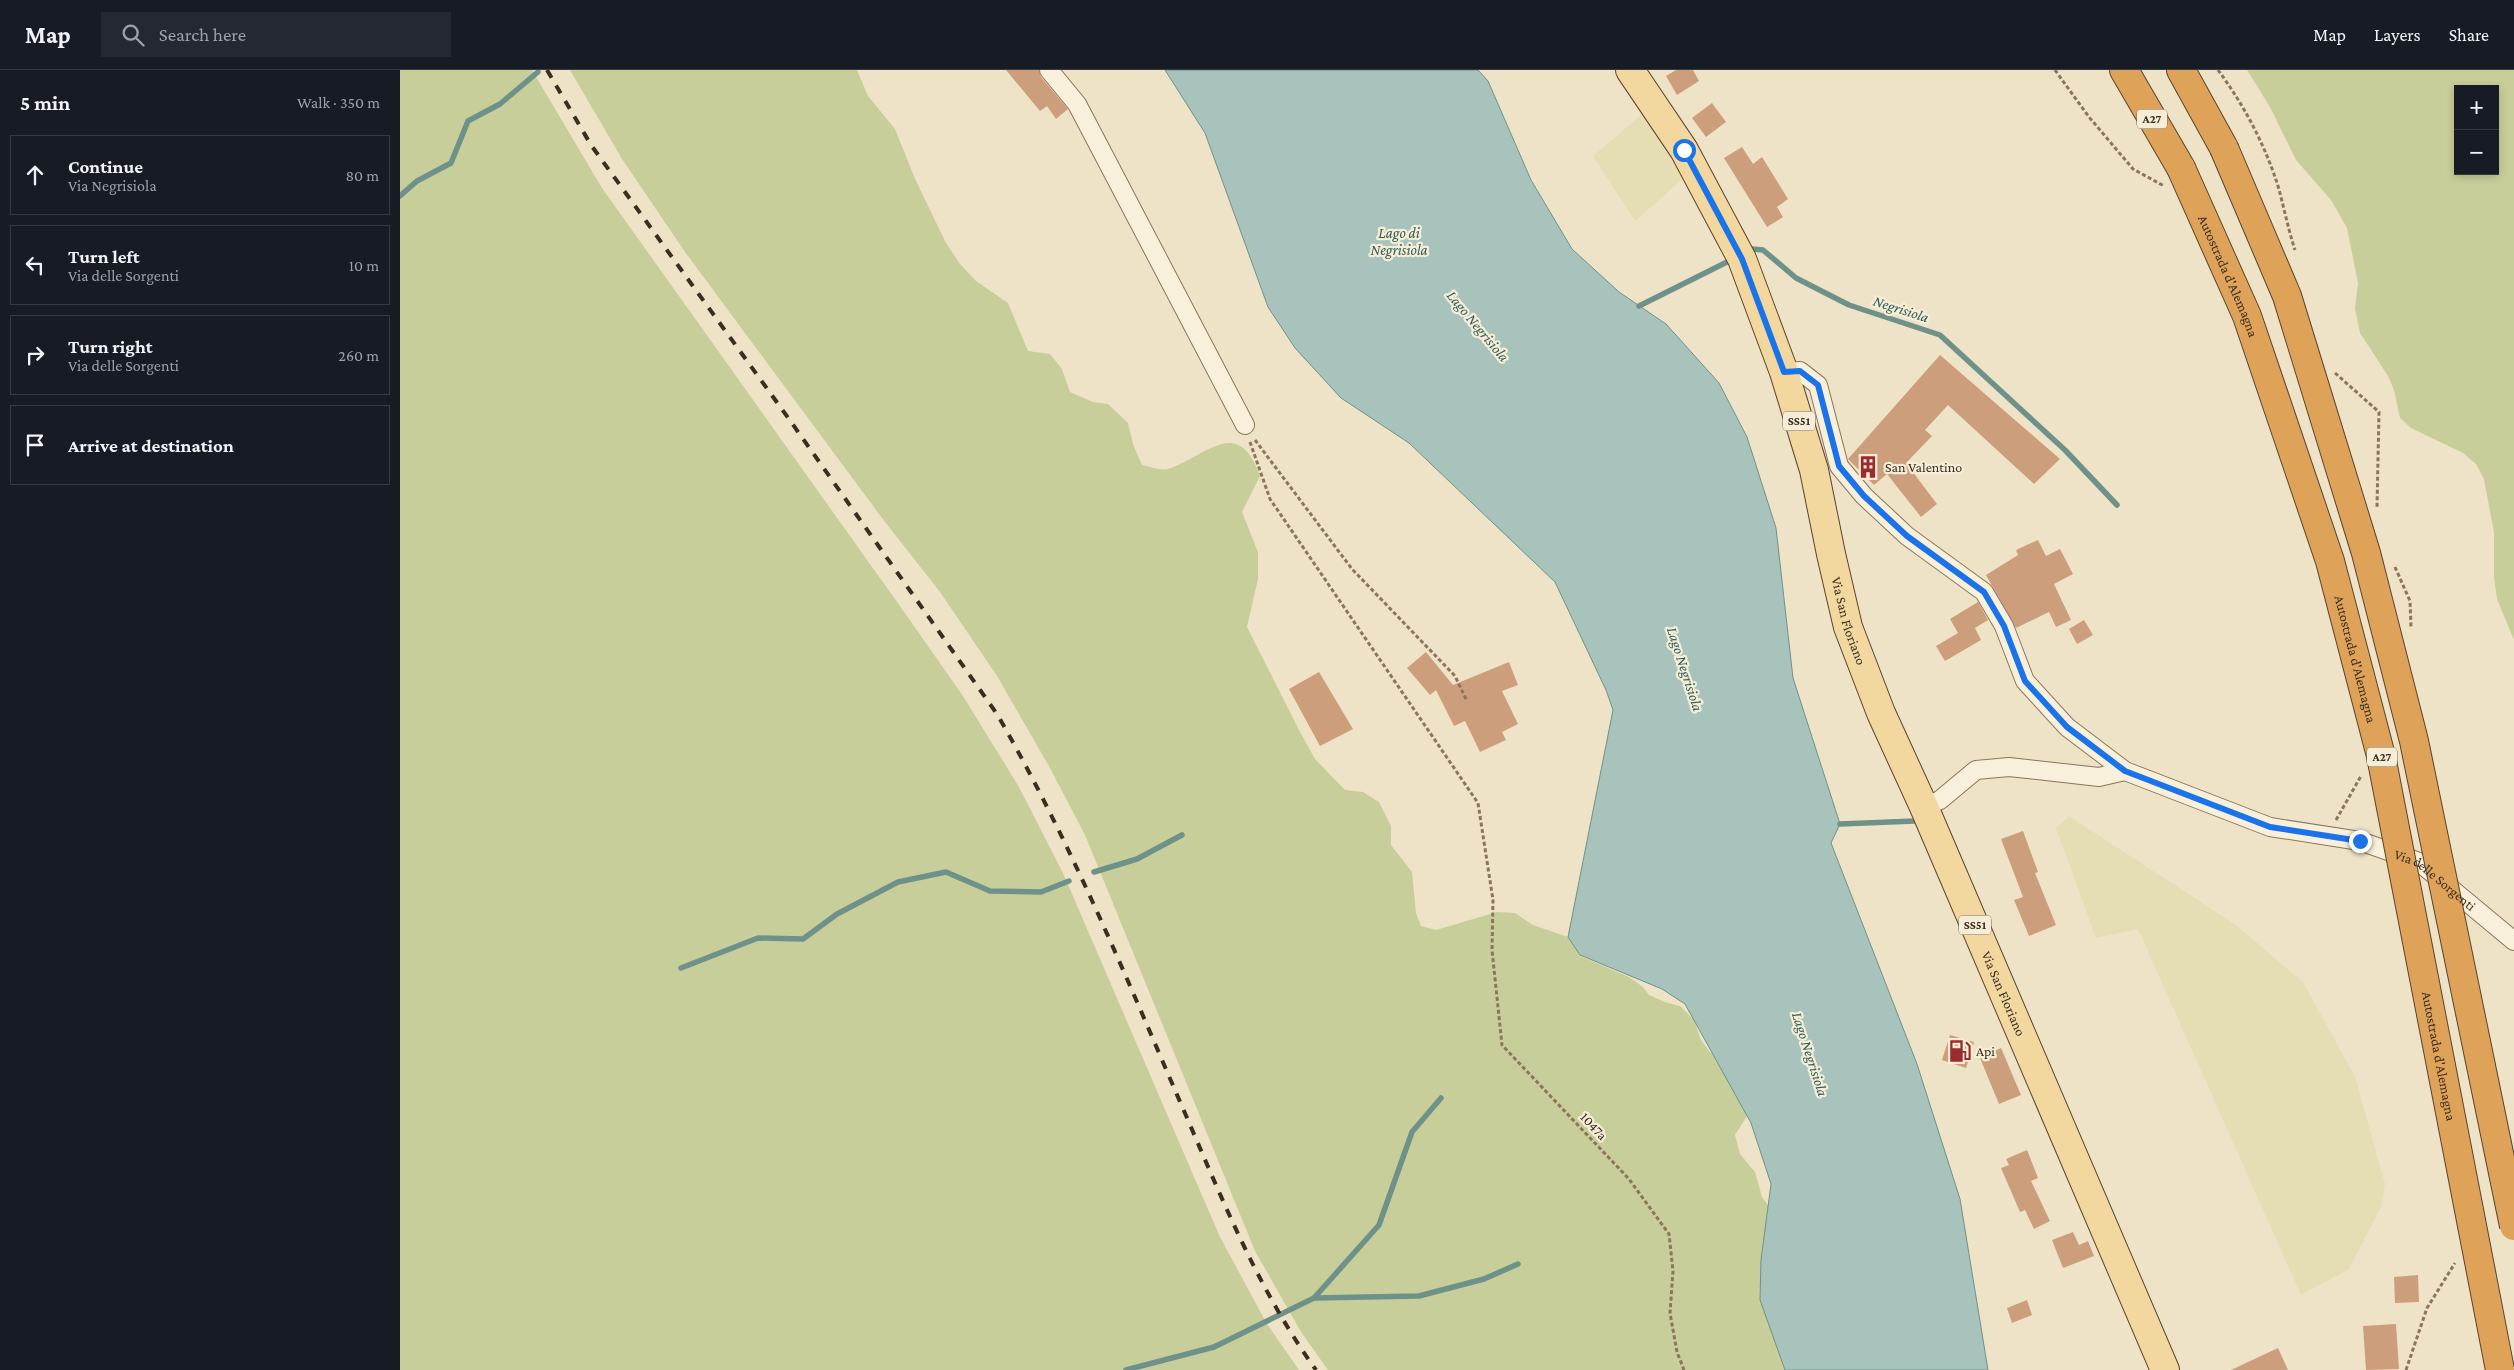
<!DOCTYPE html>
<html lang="en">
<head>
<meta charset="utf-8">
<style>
  :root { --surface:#171b24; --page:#242831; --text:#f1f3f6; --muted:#9ea1a6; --line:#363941 }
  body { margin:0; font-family:"Crimson Pro",serif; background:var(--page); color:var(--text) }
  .controls { position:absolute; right:15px; top:15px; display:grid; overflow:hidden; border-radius:0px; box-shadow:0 2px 8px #0003 }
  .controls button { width:45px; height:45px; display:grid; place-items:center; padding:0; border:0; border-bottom:1px solid var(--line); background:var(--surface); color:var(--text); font:25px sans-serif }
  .stop { position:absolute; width:15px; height:15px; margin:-11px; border:4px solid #1a73e8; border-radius:50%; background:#fff }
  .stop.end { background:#1a73e8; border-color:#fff; box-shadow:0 1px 5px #0008 }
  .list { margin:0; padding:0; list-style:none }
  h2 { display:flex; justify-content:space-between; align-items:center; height:65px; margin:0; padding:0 20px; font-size:21px }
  h2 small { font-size:16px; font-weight:400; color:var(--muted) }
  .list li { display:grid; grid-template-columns:32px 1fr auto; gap:15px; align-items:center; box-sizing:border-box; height:80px; margin:0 10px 10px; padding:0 10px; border:1px solid var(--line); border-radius:0px }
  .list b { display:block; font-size:19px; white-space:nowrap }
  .list p { margin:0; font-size:16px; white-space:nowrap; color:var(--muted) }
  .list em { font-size:16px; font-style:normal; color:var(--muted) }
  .icon { flex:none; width:28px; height:28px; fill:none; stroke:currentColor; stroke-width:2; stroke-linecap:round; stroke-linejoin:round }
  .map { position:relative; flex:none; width:2114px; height:1300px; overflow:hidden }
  header { display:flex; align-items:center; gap:30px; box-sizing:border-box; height:70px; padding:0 25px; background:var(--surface); border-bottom:1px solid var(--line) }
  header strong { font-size:24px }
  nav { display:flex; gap:28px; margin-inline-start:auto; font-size:18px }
  .search { width:350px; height:45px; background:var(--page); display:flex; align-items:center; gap:12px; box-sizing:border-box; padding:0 18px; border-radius:0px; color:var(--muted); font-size:19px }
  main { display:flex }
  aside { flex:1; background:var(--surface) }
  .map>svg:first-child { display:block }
</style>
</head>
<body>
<header>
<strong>Map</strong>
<div class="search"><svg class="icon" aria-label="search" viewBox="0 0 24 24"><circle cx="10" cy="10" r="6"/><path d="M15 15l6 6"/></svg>Search here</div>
<nav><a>Map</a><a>Layers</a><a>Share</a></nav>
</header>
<main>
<aside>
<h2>5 min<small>Walk · 350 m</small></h2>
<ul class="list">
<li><svg class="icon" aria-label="ahead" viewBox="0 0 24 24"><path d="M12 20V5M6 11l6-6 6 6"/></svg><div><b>Continue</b><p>Via Negrisiola</p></div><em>80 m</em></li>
<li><svg class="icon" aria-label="left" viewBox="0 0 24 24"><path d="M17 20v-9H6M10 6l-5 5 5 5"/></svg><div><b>Turn left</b><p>Via delle Sorgenti</p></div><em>10 m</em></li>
<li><svg class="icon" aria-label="right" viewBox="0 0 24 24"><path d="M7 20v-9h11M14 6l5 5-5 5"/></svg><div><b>Turn right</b><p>Via delle Sorgenti</p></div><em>260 m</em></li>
<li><svg class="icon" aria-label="arrive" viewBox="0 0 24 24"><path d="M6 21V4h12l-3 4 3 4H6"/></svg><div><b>Arrive at destination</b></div></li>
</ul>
</aside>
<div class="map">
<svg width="2114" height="1300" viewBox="0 0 2114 1300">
  <rect width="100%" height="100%" fill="#efe3c7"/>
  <g fill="#e5ddb4">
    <polygon points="1248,39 1288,104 1235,151 1193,86"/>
    <polygon points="1669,746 1836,855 1903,912 1955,1007 1985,1114 1981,1137 1949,1199 1901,1225 1738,859 1696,868 1656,758"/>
  </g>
  <g fill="#c8ce9a" fill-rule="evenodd">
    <polygon points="0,0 132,0 202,118 507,546 563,626 619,717 663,803 820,1167 867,1254 899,1300 0,1300"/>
    <path d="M 170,0 L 457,0 L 468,26 L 495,59 L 516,111 L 546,173 L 560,194 L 576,211 L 608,233 L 628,281 L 650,284 L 662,299 L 670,322 L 693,332 L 708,334 L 728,353 L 733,374 L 742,395 C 749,396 761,401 768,399 C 807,386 838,344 860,406 L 842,442 L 858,482 L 858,509 L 847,557 L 900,662 L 915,689 L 945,720 L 963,722 L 979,732 L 991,756 L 991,775 L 1012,802 L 1016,843 L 1021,856 L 1036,860 L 1097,842 L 1115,843 L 1133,855 L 1168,867 L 1180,886 L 1229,907 L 1243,917 L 1249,925 L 1265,932 L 1280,936 L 1294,950 L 1301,970 L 1310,982 L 1324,992 L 1351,1040 L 1335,1065 L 1340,1084 L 1355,1102 L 1362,1127 L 1375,1145 L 1409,1300 L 928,1300 L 901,1262 L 855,1181 L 685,765 L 650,698 L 597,606 L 540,522 L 482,448 L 285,182 L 222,89 Z"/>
    <path d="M 1847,0 L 2114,0 L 2114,570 L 2097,529 L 2094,507 L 2094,463 L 2084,409 L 2076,394 L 2063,383 L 2011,358 L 2000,348 L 1994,320 L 1988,306 L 1960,263 L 1955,238 L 1958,213 L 1947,158 L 1931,130 L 1896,90 L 1870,37 ZM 2058,19 L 2095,19 L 2095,101 L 2058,101 Z"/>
  </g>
  <polygon fill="#a8c3bb" stroke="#6e9289" points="765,0 1078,0 1088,11 1131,110 1172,179 1219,222 1266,254 1319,313 1347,367 1376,458 1393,608 1440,754 1431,773 1517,994 1560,1129 1588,1300 1385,1300 1360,1230 1361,1190 1371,1114 1351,1053 1285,934 1262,919 1180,885 1168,867 1213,640 1206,620 1155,512 1009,373 941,328 895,278 868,237 805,63"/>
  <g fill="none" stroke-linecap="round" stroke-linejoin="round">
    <g stroke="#6e9289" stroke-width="5.5">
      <polyline points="0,126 17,111 51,93 68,51 100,34 138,2"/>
      <polyline points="1346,183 1353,179 1363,180 1396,208 1449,235 1540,265 1665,380 1717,435"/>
      <polyline points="1239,236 1333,189"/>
      <polyline points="1440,754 1515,751"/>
      <polyline points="694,802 737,789 782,765"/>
      <polyline points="281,898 358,868 403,869 437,844 498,812 546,802 590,821 641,822 669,811"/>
      <polyline points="914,1228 979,1155 1012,1062 1041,1028"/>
      <polyline points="726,1300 814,1277 914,1228 1019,1226 1084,1209 1118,1194"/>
    </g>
  </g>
  <g fill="#cd9e7c">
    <polygon points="606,0 639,0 641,7 668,39 656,49 647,36 640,41"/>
    <polygon points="1276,0 1293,0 1299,11 1277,25 1266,6"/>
    <polygon points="1312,33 1326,52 1306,67 1292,48"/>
    <polygon points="1342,77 1353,94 1362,87 1388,129 1377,137 1383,147 1367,157 1324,88"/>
    <polygon points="1540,285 1660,389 1634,414 1548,335 1525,360 1532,366 1506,393 1537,434 1521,447 1487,404 1474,415 1448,389"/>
    <polygon points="1638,470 1646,486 1660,479 1673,504 1654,514 1671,550 1656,557 1649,542 1616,558 1586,505 1618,485 1616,480"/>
    <polygon points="1578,532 1588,550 1575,558 1581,570 1545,591 1536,576 1558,563 1550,549"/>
    <polygon points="1684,550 1693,565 1677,574 1669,559"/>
    <polygon points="1026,582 1053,615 1109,592 1118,615 1102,621 1118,654 1102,662 1106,670 1080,682 1065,651 1054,656 1036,620 1030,625 1007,598"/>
    <polygon points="919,602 953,659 920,676 889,619"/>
    <polygon points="1623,761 1638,802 1635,803 1656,855 1629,866 1614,830 1623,827 1601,769"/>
    <polygon points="1550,965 1574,972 1566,998 1542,990"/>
    <polygon points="1601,978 1621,1025 1599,1034 1580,988"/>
    <polygon points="1627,1080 1638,1108 1631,1111 1650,1151 1634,1159 1625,1140 1620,1142 1601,1098 1609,1095 1606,1089"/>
    <polygon points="1673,1162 1679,1175 1688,1171 1694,1186 1663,1198 1652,1170"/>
    <polygon points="2018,1205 2019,1232 1995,1233 1994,1207"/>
    <polygon points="1627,1230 1632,1245 1612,1253 1607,1238"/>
    <polygon points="1996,1254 1999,1299 1966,1300 1963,1256"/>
    <polygon points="1878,1278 1888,1300 1831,1300"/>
  </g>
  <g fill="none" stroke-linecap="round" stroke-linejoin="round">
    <defs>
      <g id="minor">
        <polyline points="649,0 677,34 845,355"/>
        <path id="s1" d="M 1384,302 L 1400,301 L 1418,315 L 1439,396 L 1464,426 L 1507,466 L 1584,522 L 1604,556 L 1625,611 L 1667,657 L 1725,701 L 1870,757 L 1960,771 L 2019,792 L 2114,871"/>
        <polyline points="1524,737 1540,730 1576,700 1609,697 1699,707 1725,701"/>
      </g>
      <g id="primary">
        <path id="s2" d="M 1230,0 L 1284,80 L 1342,189 L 1384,302 L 1414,400 L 1431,484 L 1448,557 L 1481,643 L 1524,737 L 1765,1300"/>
      </g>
      <g id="motorway">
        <polyline points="1724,0 1781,98"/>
        <polyline points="1781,0 1824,78"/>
      </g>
    </defs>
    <use href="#minor" stroke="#8b755c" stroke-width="20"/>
    <use href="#primary" stroke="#594330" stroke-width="30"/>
    <use href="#motorway" stroke="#594330" stroke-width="30"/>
    <g stroke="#8b755c" stroke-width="3" stroke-dasharray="4 2.5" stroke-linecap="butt">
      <polyline points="1655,0 1689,47 1733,99 1764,116"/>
      <path d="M 1818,0 C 1844,35 1865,75 1878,116 C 1884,137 1888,159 1895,180"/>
      <polyline points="1935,303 1979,342 1977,437"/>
      <polyline points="855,370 952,499 1055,606 1067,631"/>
      <polyline points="850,372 870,429 1078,733 1093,830 1092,880 1102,975 1229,1109 1269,1164 1273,1201 1270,1243 1277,1282 1284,1300"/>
      <polyline points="1995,497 2010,531 2011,557"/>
      <polyline points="1936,750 1961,706"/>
      <polyline points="2006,1300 2027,1238 2055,1193"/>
    </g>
    <use href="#minor" stroke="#f9f0db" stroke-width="18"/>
    <use href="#primary" stroke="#f2d89f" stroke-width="28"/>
    <use href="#motorway" stroke="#dea258" stroke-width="28"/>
    <path stroke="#3b2d20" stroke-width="4" stroke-dasharray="9 9" stroke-linecap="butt" d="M 147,0 L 191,75 L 389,349 L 597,644 C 669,769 724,902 781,1034 C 821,1126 857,1218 916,1300"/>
    <defs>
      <g id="motorway-bridge">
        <polyline points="1824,78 1887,226 1966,483 2014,671 2114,1156"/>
        <path id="s3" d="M 1781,98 L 1847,246 L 1930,491 L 1981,686 L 2100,1300"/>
      </g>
    </defs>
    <use href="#motorway-bridge" stroke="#594330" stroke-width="30" stroke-linecap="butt"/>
    <use href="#motorway-bridge" stroke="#dea258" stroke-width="28"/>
  </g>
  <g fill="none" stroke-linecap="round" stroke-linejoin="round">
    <polyline stroke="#1a73e8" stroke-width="6" points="1284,80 1342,189 1384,302 1400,301 1418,315 1439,396 1464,426 1507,466 1584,522 1604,556 1625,611 1667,657 1725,701 1782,723 1870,757 1960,771"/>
  </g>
  <defs>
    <symbol id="building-bare" viewBox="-9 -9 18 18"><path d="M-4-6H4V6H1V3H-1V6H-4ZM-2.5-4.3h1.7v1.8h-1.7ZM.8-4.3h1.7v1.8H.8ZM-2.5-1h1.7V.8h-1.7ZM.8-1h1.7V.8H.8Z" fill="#9b2b2c" stroke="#f6edd7" stroke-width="2.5" paint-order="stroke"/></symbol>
    <symbol id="fuel-bare" viewBox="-9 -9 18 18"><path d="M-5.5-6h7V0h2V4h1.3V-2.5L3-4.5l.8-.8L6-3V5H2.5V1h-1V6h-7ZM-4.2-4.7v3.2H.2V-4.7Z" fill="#9b2b2c" stroke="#f6edd7" stroke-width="2.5" paint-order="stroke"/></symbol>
  </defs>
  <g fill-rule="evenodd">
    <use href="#building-bare" x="1452" y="381" width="32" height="32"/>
    <use href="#fuel-bare" x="1544" y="965" width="32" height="32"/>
  </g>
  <g text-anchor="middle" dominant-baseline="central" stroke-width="4.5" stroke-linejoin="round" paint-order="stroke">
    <g fill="#f6edd7" stroke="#736757" stroke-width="1">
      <rect x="1737" y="39.5" width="30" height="19" rx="4"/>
      <rect x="1383" y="341.5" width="32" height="19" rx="4"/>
      <rect x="1967" y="677.5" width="30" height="19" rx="4"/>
      <rect x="1559" y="845.5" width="32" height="19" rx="4"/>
    </g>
    <g font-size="12" font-weight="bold" fill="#3b2d20">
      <text x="1752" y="49">A27</text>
      <text x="1399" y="351">SS51</text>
      <text x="1982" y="687">A27</text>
      <text x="1575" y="855">SS51</text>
    </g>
    <g font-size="14" fill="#3b2d20" stroke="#f6edd7">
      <text stroke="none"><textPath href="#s3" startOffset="118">Autostrada d'Alemagna</textPath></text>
      <text stroke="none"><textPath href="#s2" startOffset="598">Via San Floriano</textPath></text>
      <text stroke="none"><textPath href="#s3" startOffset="522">Autostrada d'Alemagna</textPath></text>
      <text stroke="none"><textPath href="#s1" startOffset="881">Via delle Sorgenti</textPath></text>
      <text stroke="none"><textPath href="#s2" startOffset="1002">Via San Floriano</textPath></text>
      <text stroke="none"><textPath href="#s3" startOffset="928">Autostrada d'Alemagna</textPath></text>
      <text transform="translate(1194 1056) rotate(47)">1047a</text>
    </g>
    <g font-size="14" fill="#3b2d20" stroke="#f6edd7" text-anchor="start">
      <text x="1485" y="397">San Valentino</text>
      <text x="1576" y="981">Api</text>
    </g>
    <g font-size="15" font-style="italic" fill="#2f5b58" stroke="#f6edd7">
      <text x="999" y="163">Lago di<tspan x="999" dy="17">Negrisiola</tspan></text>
      <text transform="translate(1501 239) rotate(18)">Negrisiola</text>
      <text transform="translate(1078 256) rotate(50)">Lago Negrisiola</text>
      <text transform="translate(1285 599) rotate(72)">Lago Negrisiola</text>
      <text transform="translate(1410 984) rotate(72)">Lago Negrisiola</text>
    </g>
  </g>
</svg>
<div class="controls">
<button>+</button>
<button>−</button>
</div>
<div class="stop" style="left:1284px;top:80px"></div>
<div class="stop end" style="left:1960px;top:771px"></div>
</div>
</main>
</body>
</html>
